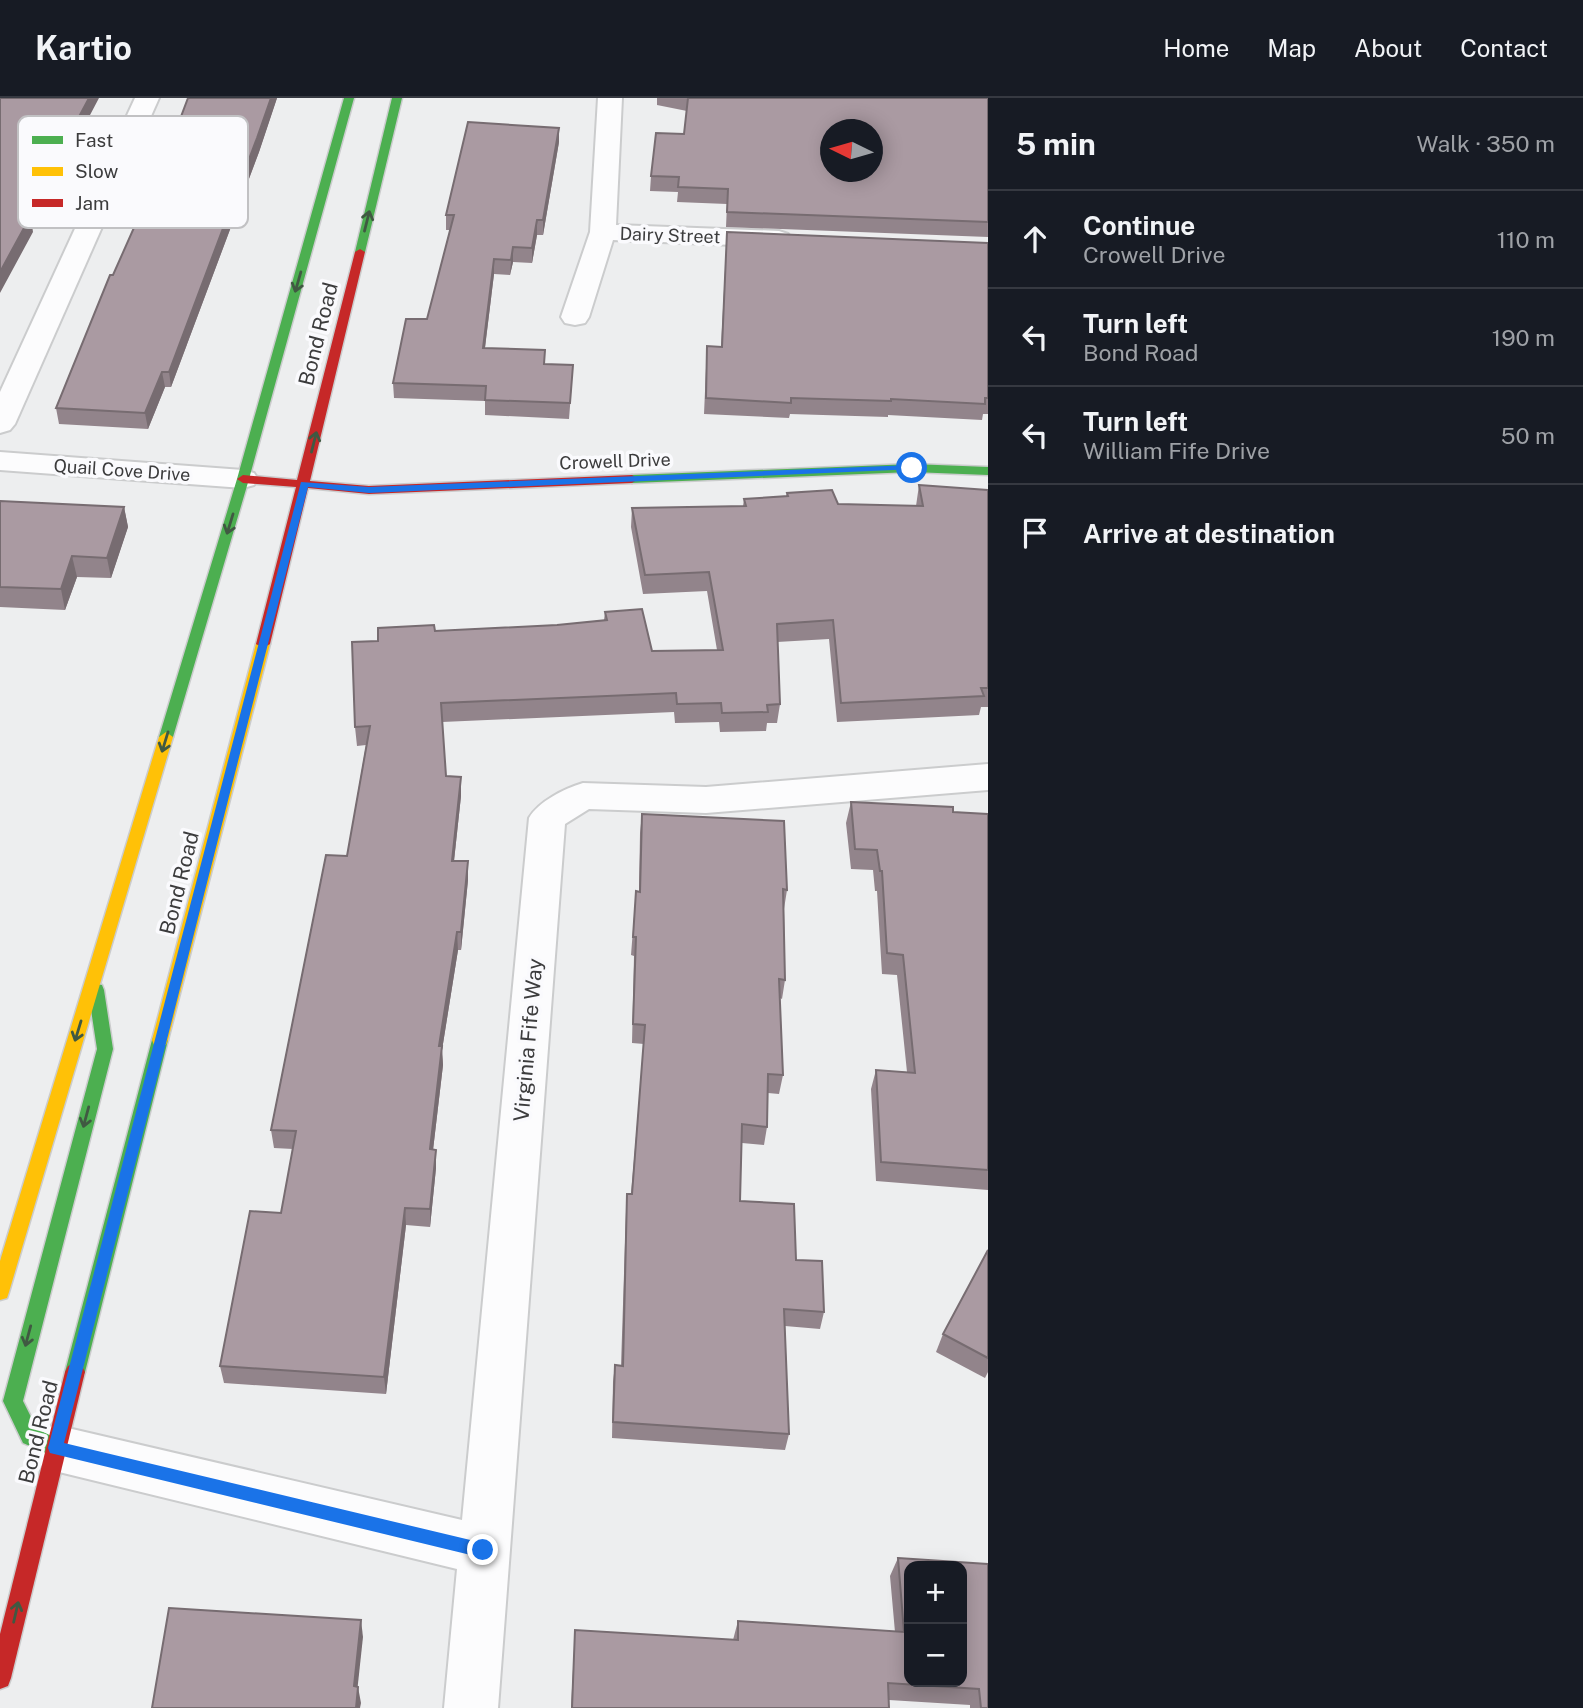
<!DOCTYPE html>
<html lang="en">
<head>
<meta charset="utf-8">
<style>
  :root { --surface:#171b24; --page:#20242c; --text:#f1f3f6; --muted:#9ea1a6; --line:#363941 }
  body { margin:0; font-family:"Public Sans",sans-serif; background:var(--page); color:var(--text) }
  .controls { position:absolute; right:21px; bottom:21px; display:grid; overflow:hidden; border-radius:14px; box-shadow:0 4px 18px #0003 }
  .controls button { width:63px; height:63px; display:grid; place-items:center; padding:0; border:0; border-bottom:2px solid var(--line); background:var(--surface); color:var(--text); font:35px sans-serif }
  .compass { position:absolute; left:820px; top:21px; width:63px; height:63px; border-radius:50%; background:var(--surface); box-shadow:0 4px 18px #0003; rotate:275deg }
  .stop { position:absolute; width:21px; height:21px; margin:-16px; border:5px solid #1a73e8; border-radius:50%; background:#fff }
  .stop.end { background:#1a73e8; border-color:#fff; box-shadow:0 2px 7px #0008 }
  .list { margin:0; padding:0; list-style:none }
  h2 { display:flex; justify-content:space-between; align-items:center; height:91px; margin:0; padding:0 28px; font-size:30px }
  h2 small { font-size:23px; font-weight:400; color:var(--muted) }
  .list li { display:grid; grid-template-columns:46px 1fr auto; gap:21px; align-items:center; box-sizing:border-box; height:98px; padding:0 28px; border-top:2px solid var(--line) }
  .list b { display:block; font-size:26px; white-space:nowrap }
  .list p { margin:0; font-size:23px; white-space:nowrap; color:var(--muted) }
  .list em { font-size:23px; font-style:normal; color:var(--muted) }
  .icon { flex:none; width:38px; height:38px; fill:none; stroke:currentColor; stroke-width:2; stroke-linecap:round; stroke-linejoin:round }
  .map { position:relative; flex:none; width:988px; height:1610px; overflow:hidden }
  header { display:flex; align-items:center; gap:42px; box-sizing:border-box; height:98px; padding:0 35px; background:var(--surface); border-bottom:2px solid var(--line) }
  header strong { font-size:33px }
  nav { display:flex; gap:38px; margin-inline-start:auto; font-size:24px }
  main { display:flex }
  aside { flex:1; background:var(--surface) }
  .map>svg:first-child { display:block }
</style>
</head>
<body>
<header>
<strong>Kartio</strong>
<nav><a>Home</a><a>Map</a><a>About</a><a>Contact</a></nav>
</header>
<main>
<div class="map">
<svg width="988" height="1610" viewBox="0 0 988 1610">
  <rect width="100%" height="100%" fill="#edeeef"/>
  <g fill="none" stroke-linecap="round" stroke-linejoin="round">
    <defs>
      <g id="street">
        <polygon points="135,0 159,0 15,326 10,332 0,335 0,294"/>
        <polygon points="598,0 622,0 616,127 779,133 788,136 792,141 788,146 779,149 613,142 589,219 585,225 575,227 565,225 561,219 590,134"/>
        <polygon points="0,354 243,372 254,375 258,381 254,387 243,390 0,372"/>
        <path d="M 988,666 L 988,692 L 706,715 L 589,711 L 565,726 L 498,1610 L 444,1610 L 457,1471 L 55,1373 L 38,1366 L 31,1350 L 38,1334 L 55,1327 L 462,1422 L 529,720 C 539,703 564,691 583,685 L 706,689 Z"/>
      </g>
      <g id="fast">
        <polygon points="344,0 354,0 249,381 173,639 166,644 159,639 237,381"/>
        <polygon points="392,0 402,0 365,154 360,157 355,154"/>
        <polygon points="912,366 988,369 988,377 912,374 632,385 626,381 632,377"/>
        <polygon points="96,886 102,887 104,892 113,951 23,1303 37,1331 62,1343 65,1350 62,1357 55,1359 23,1345 3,1303 97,951 88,892 90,887"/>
        <polygon points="160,935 166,937 168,942 85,1274 82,1280 75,1283 68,1280 65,1274 152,942 154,937"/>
      </g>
      <g id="slow">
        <polygon points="263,542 270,546 168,942 166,947 154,947 152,942 256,546"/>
        <polygon points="166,634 173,639 9,1194 7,1200 0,1202 0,1163 159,639"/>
      </g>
      <g id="jam">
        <polygon points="360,151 365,154 310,383 369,388 632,377 638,381 632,385 369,396 308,390 270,546 263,550 256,546 296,389 243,385 237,381 243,377 297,382 355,154"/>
        <polygon points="75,1265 82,1268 85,1274 11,1580 8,1588 0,1591 0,1536 65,1274 68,1268"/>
      </g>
    </defs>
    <use href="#street" stroke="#cbcccd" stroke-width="4"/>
    <use href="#fast" stroke="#cbcccd" stroke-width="3"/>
    <use href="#slow" stroke="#cbcccd" stroke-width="3"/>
    <use href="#jam" stroke="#cbcccd" stroke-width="3"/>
    <use href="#street" fill="#fcfcfd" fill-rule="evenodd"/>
    <use href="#fast" fill="#4caf50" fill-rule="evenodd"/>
    <use href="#slow" fill="#ffc107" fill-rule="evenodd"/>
    <use href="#jam" fill="#c62828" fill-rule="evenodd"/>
  </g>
  <g fill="#92848b">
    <polygon points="188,0 277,0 259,54 171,289 165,289 148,331 59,326 56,310 168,53"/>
    <polygon points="657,0 988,0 988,139 726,129 727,106 677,104 678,94 650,93 651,78 684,36 687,13 657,7"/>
    <polygon points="559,44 543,137 537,137 532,165 513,164 510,177 494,176 485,250 545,266 572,283 569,321 485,317 485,303 394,300 393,285 427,221 450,132 446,132 446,117"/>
    <polygon points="727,134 988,145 988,316 983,316 982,322 888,317 888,319 790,316 789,320 704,316 707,248 721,249"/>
    <polygon points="919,387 988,392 988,609 981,609 979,617 837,624 829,541 777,544 780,606 777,625 767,625 766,633 720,634 719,624 675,625 674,614 442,624 446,678 461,698 454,763 468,763 468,782 461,852 458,852 442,952 443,967 433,1052 436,1070 430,1129 406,1127 386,1296 224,1285 220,1268 281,1115 293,1051 274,1050 271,1032 347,758 366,647 357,648 355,629 378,543 435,533 557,527 604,522 605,514 652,553 717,552 707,493 643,496 631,429 632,410 743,408 744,401 786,398 787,395 838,406 916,408"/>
    <polygon points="0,403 124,409 128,429 111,480 77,479 65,512 0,509"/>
    <polygon points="851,704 953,714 988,716 988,1092 876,1083 871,991 876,972 907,974 897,877 882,876 877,793 875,793 873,772 851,771 846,725"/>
    <polygon points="642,716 787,792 784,811 785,882 782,901 780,900 783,977 779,996 768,995 767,1029 764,1047 742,1045 740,1103 796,1162 824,1214 820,1231 785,1228 789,1336 785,1352 612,1340 613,1284 615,1267 621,1268 626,1114 627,1096 631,1096 644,946 632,945 634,858 631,857 636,793 639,793 640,735"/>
    <polygon points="988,1152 988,1274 985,1280 936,1254 943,1236"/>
    <polygon points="898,1460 988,1466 988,1610 970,1610 970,1607 889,1602 889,1610 571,1610 575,1532 733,1542 738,1523 895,1534 890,1478"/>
  </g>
  <g fill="#776c71">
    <polygon points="89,0 99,0 32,127 33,134 0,195 0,174 26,118"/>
    <polygon points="271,0 277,0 259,54 171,289 169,274"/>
    <polygon points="559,30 559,44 543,137 543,122"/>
    <polygon points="537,122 537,137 532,165 532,150"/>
    <polygon points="513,149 513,164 510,177 511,162"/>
    <polygon points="494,161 494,176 483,265 483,250"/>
    <polygon points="162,274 165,289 148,331 145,315"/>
    <polygon points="124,409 128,429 111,480 107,460"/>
    <polygon points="72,458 77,479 65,512 61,491"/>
    <polygon points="461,679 461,698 452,781 452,763"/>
    <polygon points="468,763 468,782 461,852 461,834"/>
    <polygon points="457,834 458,852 442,952 443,967 431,1069 430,1051 439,948"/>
    <polygon points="436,1052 436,1070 430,1129 430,1111"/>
    <polygon points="405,1110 406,1127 386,1296 384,1279"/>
    <polygon points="361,1522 363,1539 356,1604 354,1588"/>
    <polygon points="358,1589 361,1605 360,1610 356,1610"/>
  </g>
  <g fill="#aa9aa2" stroke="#776c71" stroke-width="2" fill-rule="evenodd">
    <polygon points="0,0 89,0 26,118 30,119 0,174"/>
    <polygon points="188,0 271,0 257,40 169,274 162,274 145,315 56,310 110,177 113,177 168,53"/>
    <path d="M 688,0 L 988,0 L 988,124 L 727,114 L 728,91 L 678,89 L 679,79 L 651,78 L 656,35 L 684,36 ZM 830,32 L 872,32 L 872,74 L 830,74 Z"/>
    <polygon points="468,24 559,30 543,122 537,122 532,150 513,149 511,162 494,161 483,250 545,252 544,266 573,267 570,305 485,302 486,288 393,285 406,221 427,221 454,117 446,117"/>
    <polygon points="727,134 988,145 988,300 985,300 985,306 891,301 891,303 791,300 791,305 706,300 707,248 722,249"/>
    <polygon points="919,387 988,392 988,590 981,590 984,598 841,605 833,522 777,526 780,606 767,607 768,614 722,615 721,605 677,606 676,595 441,605 446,678 461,679 452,763 468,763 461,834 457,834 439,948 442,948 430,1051 436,1052 430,1111 405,1110 384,1279 220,1268 250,1113 281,1115 296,1033 271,1032 326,757 347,758 370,628 355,629 352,544 378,543 378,530 434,527 435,533 557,527 607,522 605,514 642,511 652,553 723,552 709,474 645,477 632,410 746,408 744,401 788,398 787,395 832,392 838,406 923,408"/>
    <polygon points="0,403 124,409 107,460 72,458 61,491 0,489"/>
    <polygon points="851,704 953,709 953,714 988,716 988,1072 881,1064 876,972 915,975 903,857 887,855 882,773 880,773 877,752 855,751"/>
    <polygon points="642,716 784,723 787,792 783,791 785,882 779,881 783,977 768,976 767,1029 742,1026 740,1103 794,1106 796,1162 822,1163 824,1214 784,1211 789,1336 613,1324 615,1267 623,1268 627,1096 632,1096 645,927 633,926 636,839 633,839 636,793 640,794"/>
    <polygon points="988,1152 988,1260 943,1236"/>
    <path d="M 898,1460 L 988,1466 L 988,1610 L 981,1610 L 979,1591 L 888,1585 L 889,1610 L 572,1610 L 575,1532 L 738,1542 L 738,1523 L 904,1534 ZM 909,1468 L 962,1468 L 962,1584 L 909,1584 Z"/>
    <polygon points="169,1510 361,1522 354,1588 358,1589 356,1610 152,1610"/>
  </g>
  <defs><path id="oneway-shaft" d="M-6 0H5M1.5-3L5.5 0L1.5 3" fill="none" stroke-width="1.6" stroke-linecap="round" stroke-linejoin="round" transform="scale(1.75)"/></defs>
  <g stroke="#405942">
    <use href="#oneway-shaft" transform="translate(367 123) rotate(-76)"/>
    <use href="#oneway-shaft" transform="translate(298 184) rotate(106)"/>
    <use href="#oneway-shaft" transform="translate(314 344) rotate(-76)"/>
    <use href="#oneway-shaft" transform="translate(230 426) rotate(107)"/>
    <use href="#oneway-shaft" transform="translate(165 644) rotate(107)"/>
    <use href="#oneway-shaft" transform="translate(78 933) rotate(107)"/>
    <use href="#oneway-shaft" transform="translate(86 1019) rotate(105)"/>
    <use href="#oneway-shaft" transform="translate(28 1238) rotate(105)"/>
    <use href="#oneway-shaft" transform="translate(16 1514) rotate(-77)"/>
  </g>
  <polygon fill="#1a73e8" points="912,367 917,370 916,371 369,395 308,389 64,1345 483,1445 489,1447 491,1452 489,1458 483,1460 50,1355 48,1350 301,384 369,389"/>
  <g text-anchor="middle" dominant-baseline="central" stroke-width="7" stroke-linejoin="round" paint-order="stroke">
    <g font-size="18" fill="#3c3c3d" stroke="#fafafd">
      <text transform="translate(670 137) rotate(2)">Dairy Street</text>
      <text transform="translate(615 363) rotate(-2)">Crowell Drive</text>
      <text transform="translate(122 372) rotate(4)">Quail Cove Drive</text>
    </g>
    <g font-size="21" fill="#3c3c3d" stroke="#fafafd">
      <text transform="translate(318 236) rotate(-76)">Bond Road</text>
      <text transform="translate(179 785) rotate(-76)">Bond Road</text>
      <text transform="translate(528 942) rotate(-85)">Virginia Fife Way</text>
      <text transform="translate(38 1334) rotate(-76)">Bond Road</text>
    </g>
  </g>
  <rect x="18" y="18" width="230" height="112" rx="10" fill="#fafafd" stroke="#c1c1c3" stroke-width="2"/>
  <rect x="32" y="38" width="31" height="8" fill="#4caf50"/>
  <rect x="32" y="69" width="31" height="9" fill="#ffc107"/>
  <rect x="32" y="101" width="31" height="8" fill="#c62828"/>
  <g font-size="19" fill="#3c3c3d">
    <text x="75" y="49">Fast</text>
    <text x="75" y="80">Slow</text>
    <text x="75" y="112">Jam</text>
  </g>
</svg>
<div class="controls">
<button>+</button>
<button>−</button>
</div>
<svg class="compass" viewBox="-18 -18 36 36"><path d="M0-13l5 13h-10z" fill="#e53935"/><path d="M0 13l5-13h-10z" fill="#9ea1a6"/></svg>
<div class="stop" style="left:912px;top:370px"></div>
<div class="stop end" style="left:483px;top:1452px"></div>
</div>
<aside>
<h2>5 min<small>Walk · 350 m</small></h2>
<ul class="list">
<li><svg class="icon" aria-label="ahead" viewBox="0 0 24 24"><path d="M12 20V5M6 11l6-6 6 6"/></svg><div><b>Continue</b><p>Crowell Drive</p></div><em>110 m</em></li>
<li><svg class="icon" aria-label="left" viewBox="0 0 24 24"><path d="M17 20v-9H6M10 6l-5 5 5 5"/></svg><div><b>Turn left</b><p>Bond Road</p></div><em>190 m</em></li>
<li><svg class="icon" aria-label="left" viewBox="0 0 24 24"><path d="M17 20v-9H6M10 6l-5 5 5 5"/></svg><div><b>Turn left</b><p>William Fife Drive</p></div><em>50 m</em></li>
<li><svg class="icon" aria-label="arrive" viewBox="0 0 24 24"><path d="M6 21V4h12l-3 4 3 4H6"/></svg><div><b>Arrive at destination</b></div></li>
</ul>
</aside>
</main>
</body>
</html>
